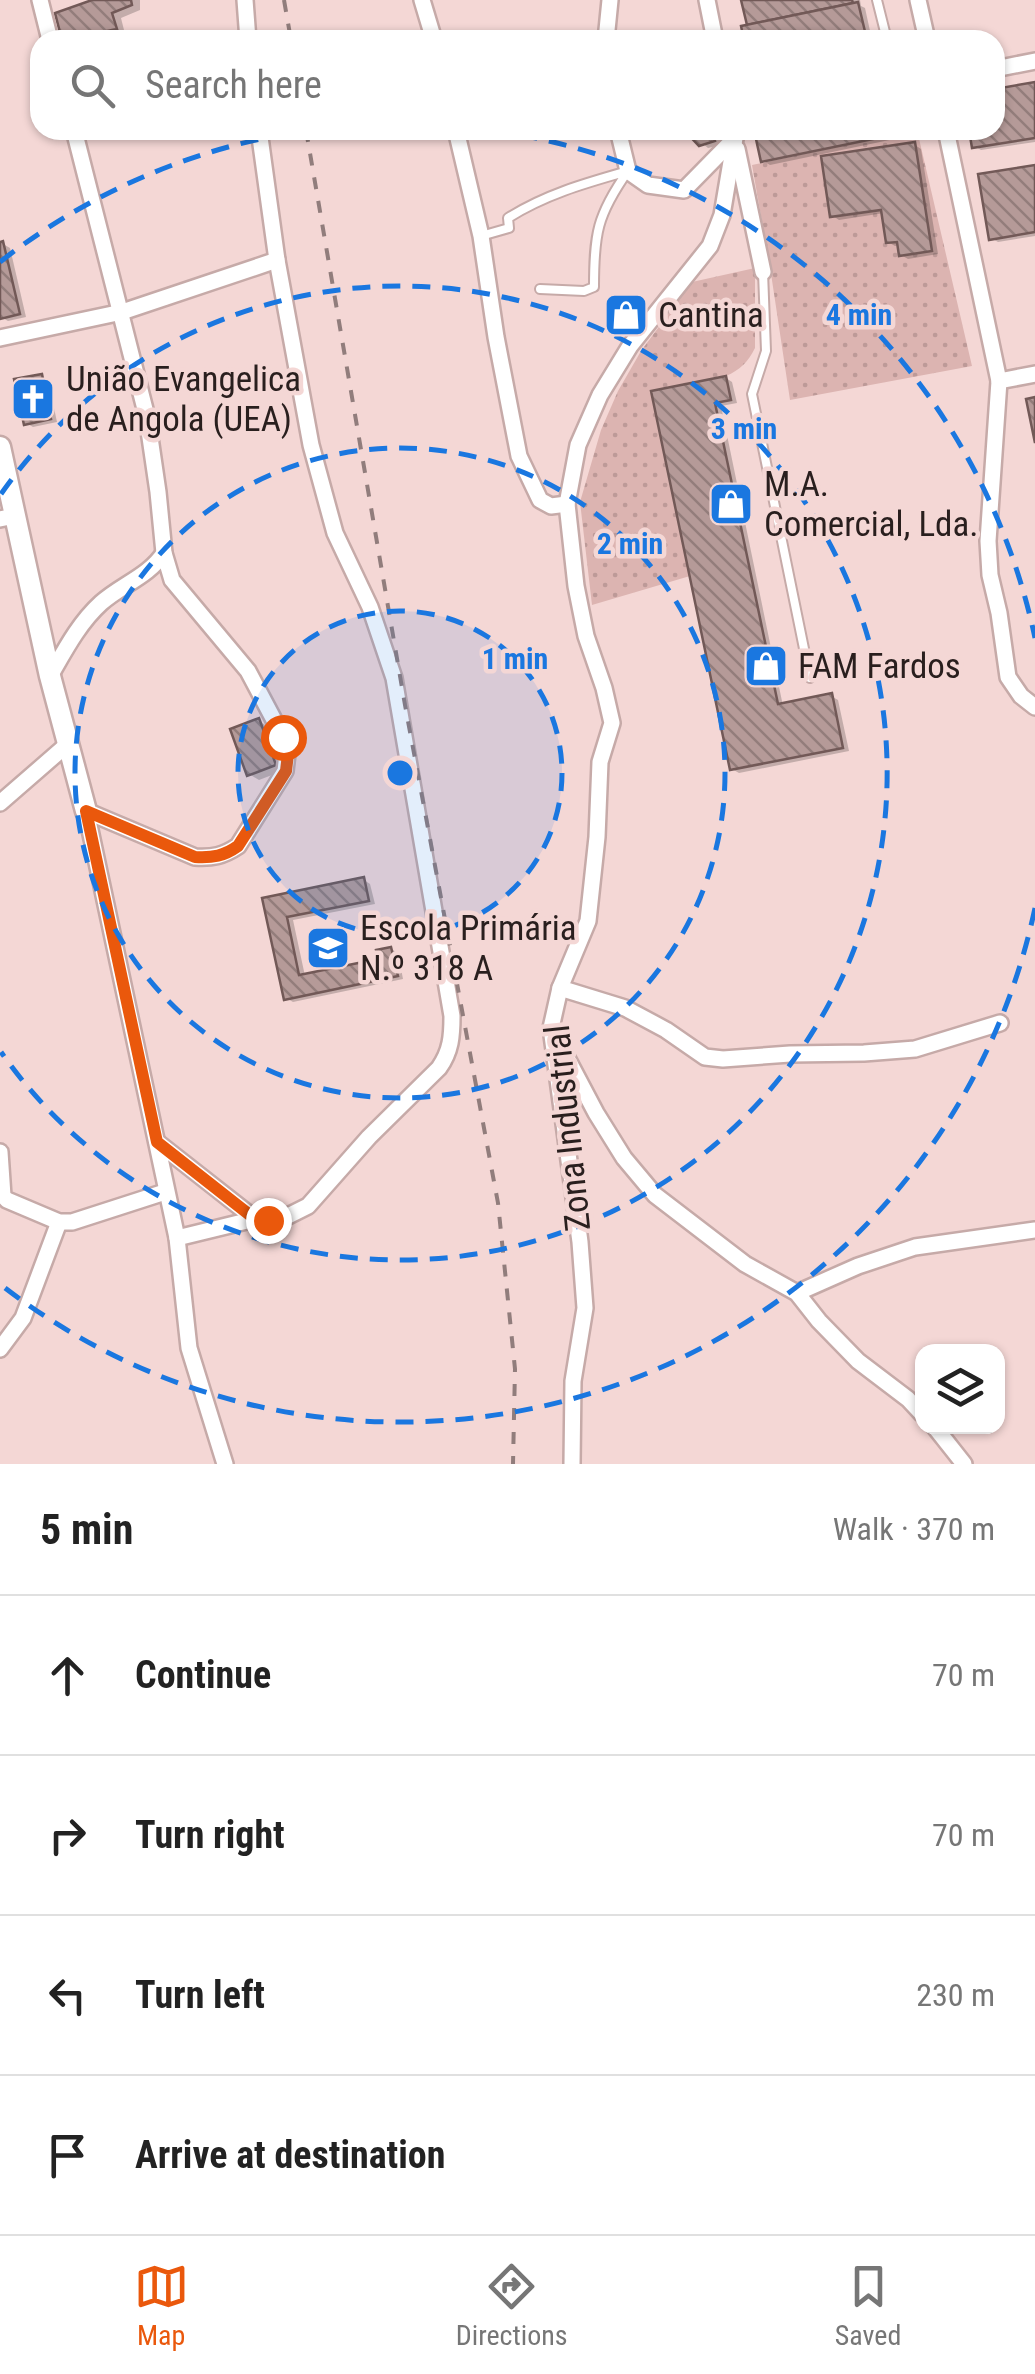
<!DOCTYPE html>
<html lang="en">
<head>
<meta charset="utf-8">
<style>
  :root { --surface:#fff; --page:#f2f2f2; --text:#222; --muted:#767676; --line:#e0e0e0; --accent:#ea580c }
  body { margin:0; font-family:"Roboto Condensed",sans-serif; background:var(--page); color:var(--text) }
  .controls { position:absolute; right:30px; bottom:30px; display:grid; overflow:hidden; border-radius:20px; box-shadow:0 2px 8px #0004 }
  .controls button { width:90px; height:90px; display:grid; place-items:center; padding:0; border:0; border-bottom:2px solid var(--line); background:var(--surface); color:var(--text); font:50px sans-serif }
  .stop { position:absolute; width:30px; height:30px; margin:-22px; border:8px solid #ea580c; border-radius:50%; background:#fff }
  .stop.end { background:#ea580c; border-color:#fff; box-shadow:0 2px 10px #0008 }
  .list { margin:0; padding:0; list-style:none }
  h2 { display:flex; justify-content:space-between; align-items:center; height:130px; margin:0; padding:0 40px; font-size:42px }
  h2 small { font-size:32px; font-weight:400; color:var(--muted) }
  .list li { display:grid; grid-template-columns:65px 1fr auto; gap:30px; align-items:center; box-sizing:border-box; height:160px; padding:0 40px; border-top:2px solid var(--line) }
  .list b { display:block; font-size:38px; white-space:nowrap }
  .list em { font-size:32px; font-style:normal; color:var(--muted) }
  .icon { flex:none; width:55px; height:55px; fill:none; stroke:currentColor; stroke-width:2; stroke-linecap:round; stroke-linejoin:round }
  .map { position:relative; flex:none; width:1035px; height:1464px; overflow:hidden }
  .search { position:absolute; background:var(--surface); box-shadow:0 2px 8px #0004; left:30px; right:30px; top:30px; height:110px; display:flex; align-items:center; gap:25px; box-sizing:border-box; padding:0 35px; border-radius:30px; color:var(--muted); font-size:38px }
  .sheet { height:770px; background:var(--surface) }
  nav { display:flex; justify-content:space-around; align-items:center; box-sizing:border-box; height:140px; border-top:2px solid var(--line); background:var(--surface); font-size:28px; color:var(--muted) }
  nav a { display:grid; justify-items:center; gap:5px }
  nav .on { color:var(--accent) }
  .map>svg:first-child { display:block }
</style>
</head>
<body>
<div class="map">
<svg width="1035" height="1464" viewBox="0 0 1035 1464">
  <defs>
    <pattern id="grass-dots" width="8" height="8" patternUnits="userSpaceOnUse" patternTransform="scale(2.5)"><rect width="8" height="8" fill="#dcb4b1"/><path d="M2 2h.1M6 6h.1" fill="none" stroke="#bd9a98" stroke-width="1.8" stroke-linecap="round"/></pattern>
    <pattern id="building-back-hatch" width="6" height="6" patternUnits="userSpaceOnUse" patternTransform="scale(2.5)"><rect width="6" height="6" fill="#b59a98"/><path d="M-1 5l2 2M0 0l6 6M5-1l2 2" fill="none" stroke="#937d7b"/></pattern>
  </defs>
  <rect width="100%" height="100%" fill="#f4d7d5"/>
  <g fill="url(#grass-dots)">
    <polygon points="917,130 972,366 790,400 770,267 752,165"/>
    <path d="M 755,268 L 755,348 C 748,362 740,370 726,376 L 652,391 L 690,576 L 592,605 L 580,502 L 601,430 L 618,391 L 641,351 L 692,282 Z"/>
  </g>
  <g fill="#0003">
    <polygon points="99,0 140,0 140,10 121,18 125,34 94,40 64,38"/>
    <polygon points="744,0 860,0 861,6 865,8 872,40 747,40 752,26"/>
    <polygon points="1035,85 1035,142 981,150 974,146 971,130 995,130 995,91"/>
    <polygon points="687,130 717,130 721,145 708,148"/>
    <polygon points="757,130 922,130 923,133 770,165 763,161"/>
    <polygon points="915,145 921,149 938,254 908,259 901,255 900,245 895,246 888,242 884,213 839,220 833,216"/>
    <polygon points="1035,168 1035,236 998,242 991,238"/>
    <polygon points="3,244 10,248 26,317 8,321 1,317 0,311 0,245"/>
    <polygon points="41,376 48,380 57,422 33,427 26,423"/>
    <polygon points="726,378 732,382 737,403 721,406 783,706 831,696 838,700 849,751 739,773 732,769 654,392"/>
    <polygon points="259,721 268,727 285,770 259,780 249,774"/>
    <polygon points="364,880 370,884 375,904 293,920 305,976 381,961 391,949 398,953 403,979 293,1002 286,998 265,900"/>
  </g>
  <g fill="url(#building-back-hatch)" stroke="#725957" stroke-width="2.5">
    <polygon points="92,0 131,0 132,5 112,13 117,29 62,40 55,13"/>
    <polygon points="741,0 852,0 853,3 747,25"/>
    <polygon points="858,2 867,40 744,40 741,26"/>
    <polygon points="1035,82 1035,138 972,148 969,130 995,130 995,89"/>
    <polygon points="684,130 712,130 715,141 699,146"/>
    <polygon points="754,130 917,130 761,162"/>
    <polygon points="915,142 932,251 899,256 897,242 886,243 881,210 830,217 821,156"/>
    <polygon points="1035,165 1035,232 989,240 978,174"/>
    <polygon points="3,241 20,314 0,319 0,242"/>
    <polygon points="42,374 51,419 24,425 14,379"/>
    <polygon points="726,376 731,400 715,403 778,704 832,693 843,748 730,770 651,391"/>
    <polygon points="1035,397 1035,443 1026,399"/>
    <polygon points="259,718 276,765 247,776 230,729"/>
    <polygon points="364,877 369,901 287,917 299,975 378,959 376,950 391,947 398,976 284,1000 262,898"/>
  </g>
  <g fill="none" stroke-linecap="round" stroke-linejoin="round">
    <defs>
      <g id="service">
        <polyline points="877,0 887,40"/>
        <path d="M 481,236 L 509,228 L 508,218 C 546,194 586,183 628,171 C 597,215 594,234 594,287 L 584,291 L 540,289"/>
        <polyline points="763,272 766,351 752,394 810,678"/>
      </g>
      <g id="minor">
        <polyline points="40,0 50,40"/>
        <polyline points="245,0 248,40"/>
        <polyline points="422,0 434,40"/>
        <polyline points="707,0 715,40"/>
        <polyline points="918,0 927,40"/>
        <polyline points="606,40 610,0"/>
        <polyline points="995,69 1035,61"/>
        <path d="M 74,130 L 147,417 L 158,492 L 164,553 L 172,580 L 248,671 L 283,737 L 287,754 L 285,771 L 238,846 C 223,856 213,858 195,857 L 86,811"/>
        <polyline points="456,130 481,236 496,337 519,456 540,500 551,506 567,504"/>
        <polyline points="618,130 628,171 648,185 684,190 735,138"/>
        <polyline points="946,130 999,381 988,541 990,575 999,613 1008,677 1021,696 1035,707"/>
        <polyline points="737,149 763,272"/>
        <polyline points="0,338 122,312 277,260"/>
        <polyline points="999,381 1035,374"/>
        <polyline points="0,519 15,516"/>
        <path d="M 50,676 C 65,650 79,623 101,603 C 121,585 149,576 164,553"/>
        <polyline points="0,803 69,743"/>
        <polyline points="86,811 177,1238 189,1348 225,1464"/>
        <polyline points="560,988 625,1008 666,1030 705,1057 723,1059 790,1054 864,1053 915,1049 1000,1023"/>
        <polyline points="558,1041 596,1113 624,1158 655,1195 745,1264 797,1293 819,1321 858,1361 908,1399 922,1414"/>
        <polyline points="157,1142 255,1219"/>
        <polyline points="0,1152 3,1196 7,1200 59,1222 72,1222 165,1192"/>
        <path d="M 177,1238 L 255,1219 L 268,1219 L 288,1216 L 308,1206 L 369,1137 L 439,1068 C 451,1051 452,1036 452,1016 L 394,678 L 370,607 L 335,533 L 311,445 L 277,260 L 259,130"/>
        <polyline points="797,1293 858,1266 915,1247 1035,1230"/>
        <polyline points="0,1349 23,1318 59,1222"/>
        <polyline points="934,1426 964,1464"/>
        <polyline points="572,1464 573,1381 585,1308 580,1242 551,1028 560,988 588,921 597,837 600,762 612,723 604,688 586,636 576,586 567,504 578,445 600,395 630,346 710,246 722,215 735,138"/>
      </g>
      <polyline id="tertiary" points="0,447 50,676 86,811"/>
    </defs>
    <use href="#service" stroke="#c6aaa8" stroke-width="12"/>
    <use href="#minor" stroke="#c6aaa8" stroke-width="20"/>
    <use href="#tertiary" stroke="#c6aaa8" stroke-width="25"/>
    <use href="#service" stroke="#fff" stroke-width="8"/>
    <use href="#minor" stroke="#fff" stroke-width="15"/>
    <use href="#tertiary" stroke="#fff" stroke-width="20"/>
    <g stroke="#917d7c" stroke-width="4" stroke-dasharray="12 12" stroke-linecap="butt">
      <polyline points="284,0 291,40"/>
      <polyline points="306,130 405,705 498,1203 515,1369 513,1464"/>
    </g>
  </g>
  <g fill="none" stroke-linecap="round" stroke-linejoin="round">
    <path stroke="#ea580c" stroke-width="12" d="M 268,1220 L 255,1219 L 157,1142 L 86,811 L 195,857 C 213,858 224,856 238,846 L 286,771 L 288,754 L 283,737"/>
  </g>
  <circle cx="400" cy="773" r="162" fill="#1a77e0" fill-opacity=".12"/>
  <g fill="none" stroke="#1a77e0" stroke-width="5" stroke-dasharray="18 12">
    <circle cx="400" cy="773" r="162"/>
    <circle cx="400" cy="773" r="325"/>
    <path d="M1 494A487 487 0 1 1 1 1052"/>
    <path d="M1035 908A649 649 0 0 1 0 1284M0 262A649 649 0 0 1 310 130M490 130A649 649 0 0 1 1035 638"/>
  </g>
  <defs>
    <symbol id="shop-square" viewBox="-11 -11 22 22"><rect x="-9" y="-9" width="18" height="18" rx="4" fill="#1a77e0" stroke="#f4d7d5"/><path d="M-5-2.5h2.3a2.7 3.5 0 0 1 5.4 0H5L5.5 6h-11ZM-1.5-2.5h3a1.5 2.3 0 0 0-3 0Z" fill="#fff"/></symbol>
    <symbol id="church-square" viewBox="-11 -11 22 22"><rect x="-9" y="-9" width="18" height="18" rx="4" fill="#1a77e0" stroke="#f4d7d5"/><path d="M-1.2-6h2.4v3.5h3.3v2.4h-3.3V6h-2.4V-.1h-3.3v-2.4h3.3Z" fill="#fff"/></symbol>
    <symbol id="school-square" viewBox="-11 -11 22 22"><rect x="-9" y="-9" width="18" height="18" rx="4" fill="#1a77e0" stroke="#f4d7d5"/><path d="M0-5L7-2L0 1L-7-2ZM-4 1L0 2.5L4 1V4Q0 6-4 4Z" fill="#fff"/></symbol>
  </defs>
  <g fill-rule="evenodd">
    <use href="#shop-square" x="601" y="290" width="50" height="50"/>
    <use href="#church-square" x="8" y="374" width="50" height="50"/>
    <use href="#shop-square" x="706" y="479" width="50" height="50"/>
    <use href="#shop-square" x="741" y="641" width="50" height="50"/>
    <use href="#school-square" x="303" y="923" width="50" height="50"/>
  </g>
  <g text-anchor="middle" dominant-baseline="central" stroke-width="9" stroke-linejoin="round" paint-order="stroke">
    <g font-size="35" fill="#291f1e" stroke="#f4d7d5" text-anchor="start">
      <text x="658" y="315">Cantina</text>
      <text x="66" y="379">União Evangelica<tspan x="66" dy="40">de Angola (UEA)</tspan></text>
      <text x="764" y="484">M.A.<tspan x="764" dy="40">Comercial, Lda.</tspan></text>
      <text x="798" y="666">FAM Fardos</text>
      <text x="360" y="928">Escola Primária<tspan x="360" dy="40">N.º 318 A</tspan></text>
    </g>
    <g font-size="35" fill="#291f1e" stroke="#f4d7d5">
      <text transform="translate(568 1128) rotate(-96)">Zona Industrial</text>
    </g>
  </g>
  <circle cx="400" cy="773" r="15" fill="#1a77e0" stroke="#f4d7d5" stroke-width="5"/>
  <g font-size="30" text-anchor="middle" font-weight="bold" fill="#1a77e0" stroke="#f4d7d5" stroke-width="9" stroke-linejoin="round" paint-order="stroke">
    <text x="859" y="325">4 min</text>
    <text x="744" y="439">3 min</text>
    <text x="630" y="554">2 min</text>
    <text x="515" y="669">1 min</text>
  </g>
</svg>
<div class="controls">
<button><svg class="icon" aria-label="layers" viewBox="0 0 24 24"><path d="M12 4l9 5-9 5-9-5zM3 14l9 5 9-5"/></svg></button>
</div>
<div class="stop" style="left:283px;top:737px"></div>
<div class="stop end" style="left:268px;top:1220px"></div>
<div class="search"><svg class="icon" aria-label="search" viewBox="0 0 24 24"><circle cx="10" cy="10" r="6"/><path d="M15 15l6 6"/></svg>Search here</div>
</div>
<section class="sheet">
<h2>5 min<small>Walk · 370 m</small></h2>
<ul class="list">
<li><svg class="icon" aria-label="ahead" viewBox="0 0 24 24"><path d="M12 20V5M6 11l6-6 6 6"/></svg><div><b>Continue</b></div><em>70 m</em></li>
<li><svg class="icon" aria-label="right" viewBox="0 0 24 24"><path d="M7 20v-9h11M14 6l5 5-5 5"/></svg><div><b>Turn right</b></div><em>70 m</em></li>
<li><svg class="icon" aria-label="left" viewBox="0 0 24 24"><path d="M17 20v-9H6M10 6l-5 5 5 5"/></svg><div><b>Turn left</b></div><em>230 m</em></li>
<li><svg class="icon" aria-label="arrive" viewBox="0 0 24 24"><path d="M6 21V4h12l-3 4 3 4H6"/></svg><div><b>Arrive at destination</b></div></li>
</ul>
</section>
<nav>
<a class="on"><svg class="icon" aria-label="map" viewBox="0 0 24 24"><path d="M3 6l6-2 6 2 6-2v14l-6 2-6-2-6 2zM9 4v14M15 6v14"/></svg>Map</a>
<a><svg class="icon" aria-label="directions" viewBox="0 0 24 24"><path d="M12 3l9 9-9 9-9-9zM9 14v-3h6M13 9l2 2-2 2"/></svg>Directions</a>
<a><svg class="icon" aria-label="saved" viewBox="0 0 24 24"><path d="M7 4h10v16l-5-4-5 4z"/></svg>Saved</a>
</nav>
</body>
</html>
